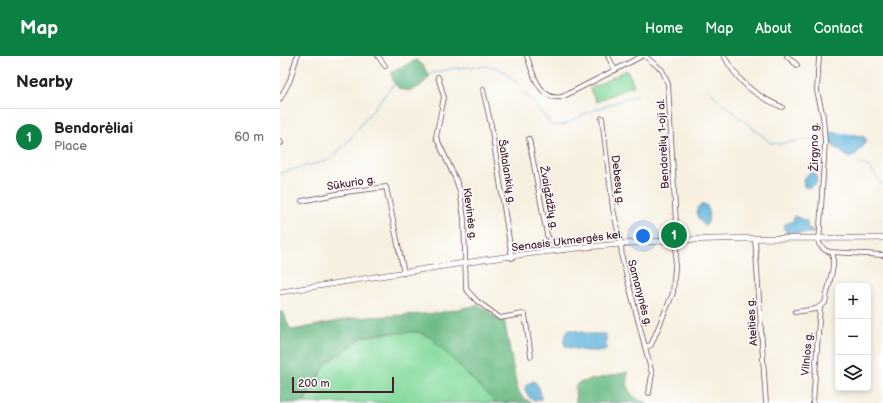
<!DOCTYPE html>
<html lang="en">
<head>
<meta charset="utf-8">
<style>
  :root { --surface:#fff; --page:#f2f2f2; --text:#222; --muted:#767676; --line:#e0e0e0; --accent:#0b8043 }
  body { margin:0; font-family:"Balsamiq Sans",sans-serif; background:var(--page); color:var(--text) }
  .controls { position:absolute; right:12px; bottom:12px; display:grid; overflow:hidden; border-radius:6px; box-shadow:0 2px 6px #0003 }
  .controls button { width:36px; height:36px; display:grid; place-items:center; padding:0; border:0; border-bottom:1px solid var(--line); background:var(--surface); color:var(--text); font:20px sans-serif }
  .scale { position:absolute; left:12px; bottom:10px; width:102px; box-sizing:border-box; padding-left:4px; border:2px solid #4a1f2b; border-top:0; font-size:11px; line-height:14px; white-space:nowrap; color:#4a1f2b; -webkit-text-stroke:3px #fff; paint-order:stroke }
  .you { position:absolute; left:363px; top:180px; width:14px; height:14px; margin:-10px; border:3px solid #fff; border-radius:50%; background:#1a73e8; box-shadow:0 0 0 6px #1a73e833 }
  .badge { display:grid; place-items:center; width:26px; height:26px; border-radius:50%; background:var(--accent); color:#fff; font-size:13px; font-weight:700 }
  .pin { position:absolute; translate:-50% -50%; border:2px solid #fff; box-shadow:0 1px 4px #0006 }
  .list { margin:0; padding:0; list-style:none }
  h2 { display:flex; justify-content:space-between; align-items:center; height:52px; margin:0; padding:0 16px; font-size:17px }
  h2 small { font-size:13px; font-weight:400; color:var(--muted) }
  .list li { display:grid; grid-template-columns:26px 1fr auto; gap:12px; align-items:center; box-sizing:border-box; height:56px; padding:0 16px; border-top:1px solid var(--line) }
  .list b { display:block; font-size:15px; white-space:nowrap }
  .list p { margin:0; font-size:13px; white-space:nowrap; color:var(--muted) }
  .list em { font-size:13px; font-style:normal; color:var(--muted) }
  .icon { flex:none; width:22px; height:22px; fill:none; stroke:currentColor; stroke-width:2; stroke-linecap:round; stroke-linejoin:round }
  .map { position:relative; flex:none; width:603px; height:347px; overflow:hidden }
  header { display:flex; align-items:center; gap:24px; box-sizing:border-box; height:56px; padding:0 20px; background:var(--accent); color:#fff }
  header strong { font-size:19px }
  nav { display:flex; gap:22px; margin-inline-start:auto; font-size:14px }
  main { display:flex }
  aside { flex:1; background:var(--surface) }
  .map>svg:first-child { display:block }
</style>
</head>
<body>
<header>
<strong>Map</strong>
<nav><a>Home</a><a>Map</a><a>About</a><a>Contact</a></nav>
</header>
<main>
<aside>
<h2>Nearby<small></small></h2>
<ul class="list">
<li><span class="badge">1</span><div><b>Bendorėliai</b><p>Place</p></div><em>60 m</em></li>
</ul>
</aside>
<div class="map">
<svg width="603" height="347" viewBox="0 0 603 347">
  <rect width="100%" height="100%" fill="#fff"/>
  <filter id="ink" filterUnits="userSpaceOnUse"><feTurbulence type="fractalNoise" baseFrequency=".025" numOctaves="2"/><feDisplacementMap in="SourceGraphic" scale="8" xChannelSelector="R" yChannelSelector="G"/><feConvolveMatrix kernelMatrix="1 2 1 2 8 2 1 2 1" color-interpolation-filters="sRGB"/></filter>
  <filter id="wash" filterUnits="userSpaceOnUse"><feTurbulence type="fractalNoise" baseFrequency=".012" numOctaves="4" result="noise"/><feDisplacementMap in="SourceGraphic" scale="16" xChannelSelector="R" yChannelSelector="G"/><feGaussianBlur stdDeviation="0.9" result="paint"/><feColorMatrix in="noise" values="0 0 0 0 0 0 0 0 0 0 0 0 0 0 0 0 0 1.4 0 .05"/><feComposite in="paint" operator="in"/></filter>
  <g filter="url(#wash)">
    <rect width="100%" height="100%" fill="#f7f0e0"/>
    <g fill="#84da9d" stroke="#677c64">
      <polygon points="347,14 354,29 316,46 310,33"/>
      <polygon points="139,276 150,281 216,347 23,347 46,308 83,281 107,277"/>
    </g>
    <g fill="#6bba84" stroke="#5a6c58">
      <path d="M 136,4 L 143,9 L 149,21 C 146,24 143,28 140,30 C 127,40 110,32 112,16 Z"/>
      <polygon points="199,249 219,263 224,263 237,332 242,341 252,347 216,347 150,281 139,276 107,277 83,281 46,308 23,347 0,347 0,256 4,257 9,271 13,274 73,262 158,257"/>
      <path d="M 348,316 C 345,334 350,342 368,347 L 296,347 L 295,331 L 298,327 Z"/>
    </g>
    <g fill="#5db2d9" stroke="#546882">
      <path d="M 552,76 L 582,80 L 586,83 C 585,91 576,99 569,102 L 548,86 L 548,78 Z"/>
      <polygon points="530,116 536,118 537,127 530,131 524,131 523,124"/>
      <path d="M 423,148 L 426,149 L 429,154 L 428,167 L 426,169 C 419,167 415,157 418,151 Z"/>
      <polygon points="514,160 527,165 528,173 535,175 534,177 506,177 504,169 513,165"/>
      <polygon points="288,274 293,274 311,278 326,278 326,293 324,295 306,295 286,291 283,285"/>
      <path d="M 253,325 C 259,327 261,337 261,343 L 256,345 L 250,342 L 245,335 L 246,329 Z"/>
    </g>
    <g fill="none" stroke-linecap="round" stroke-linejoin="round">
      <g stroke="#5db2d9" stroke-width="1">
        <polyline points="428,32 436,42 491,87 499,88 540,81"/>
        <polyline points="244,35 272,70 283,69 307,57 356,39"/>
        <polyline points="579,107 588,110 603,129"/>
        <polyline points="0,117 49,104 64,90 112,30 131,22 175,12 210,10 218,12 225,16 240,30"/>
      </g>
    </g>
  </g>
  <g filter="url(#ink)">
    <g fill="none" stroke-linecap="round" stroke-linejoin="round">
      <defs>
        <g id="minor">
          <polyline points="98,0 105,10"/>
          <path d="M 247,0 C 252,16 261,49 284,40 L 335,14"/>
          <polyline points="328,0 335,14 362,0"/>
          <polyline points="365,0 382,14 388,28 397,184 393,237 371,289 365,291"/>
          <path d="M 444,0 C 459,27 474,39 502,51"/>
          <polyline points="507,0 517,9"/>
          <polyline points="539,0 537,35 543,60 545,86 539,188 545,194 550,196 603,199"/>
          <polyline points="158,21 164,41 156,81 176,124 180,135 184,163 186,233 197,245 220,262 242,258 245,259 251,300"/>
          <polyline points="203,34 211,69 232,202"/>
          <polyline points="0,43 10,24 17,0"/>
          <polyline points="322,62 333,153 341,188 342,202 372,318 369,337"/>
          <polyline points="249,83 267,179 270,184 282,187 283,194"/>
          <polyline points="0,85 1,87"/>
          <polyline points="22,145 66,136 106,131 124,217"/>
          <polyline points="475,183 486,347"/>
          <polyline points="515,256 536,253 545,247 553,211 553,197"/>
          <polyline points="533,347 540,251"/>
        </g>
        <path id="major" d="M 0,236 C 112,219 228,197 341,188 C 428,180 516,183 603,182"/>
      </defs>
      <use href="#minor" stroke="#643e46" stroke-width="5.5"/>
      <use href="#major" stroke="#643e46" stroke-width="6"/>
      <use href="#minor" stroke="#fff" stroke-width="4"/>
      <use href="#major" stroke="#fff" stroke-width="5"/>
    </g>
  </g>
  <g text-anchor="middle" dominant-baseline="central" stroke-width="3" stroke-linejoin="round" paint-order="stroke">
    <g font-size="11" fill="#4a1f2b" stroke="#fff">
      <text transform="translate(383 88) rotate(-93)">Bendorėlių 1-oji al.</text>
      <text transform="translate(534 91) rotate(-90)">Žirgyno g.</text>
      <text transform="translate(227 116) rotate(81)">Šaltalankių g.</text>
      <text transform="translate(338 124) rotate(83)">Debesų g.</text>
      <text transform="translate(71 127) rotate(-9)">Sūkurio g.</text>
      <text transform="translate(269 142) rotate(80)">Žvaigždžių g.</text>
      <text transform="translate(190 158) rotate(83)">Klevinės g.</text>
      <text transform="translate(287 185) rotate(-7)">Senasis Ukmergės kel.</text>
      <text transform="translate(360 237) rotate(75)">Samanynės g.</text>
      <text transform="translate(472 266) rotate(-94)">Ateities g.</text>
      <text transform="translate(527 298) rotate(-85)">Vilnios g.</text>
    </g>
  </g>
</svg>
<div class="controls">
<button>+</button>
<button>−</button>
<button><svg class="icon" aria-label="layers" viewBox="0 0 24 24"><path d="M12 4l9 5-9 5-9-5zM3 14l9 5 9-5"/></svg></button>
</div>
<div class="scale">200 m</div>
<div class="you"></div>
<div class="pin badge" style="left:394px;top:179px">1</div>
</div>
</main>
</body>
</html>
